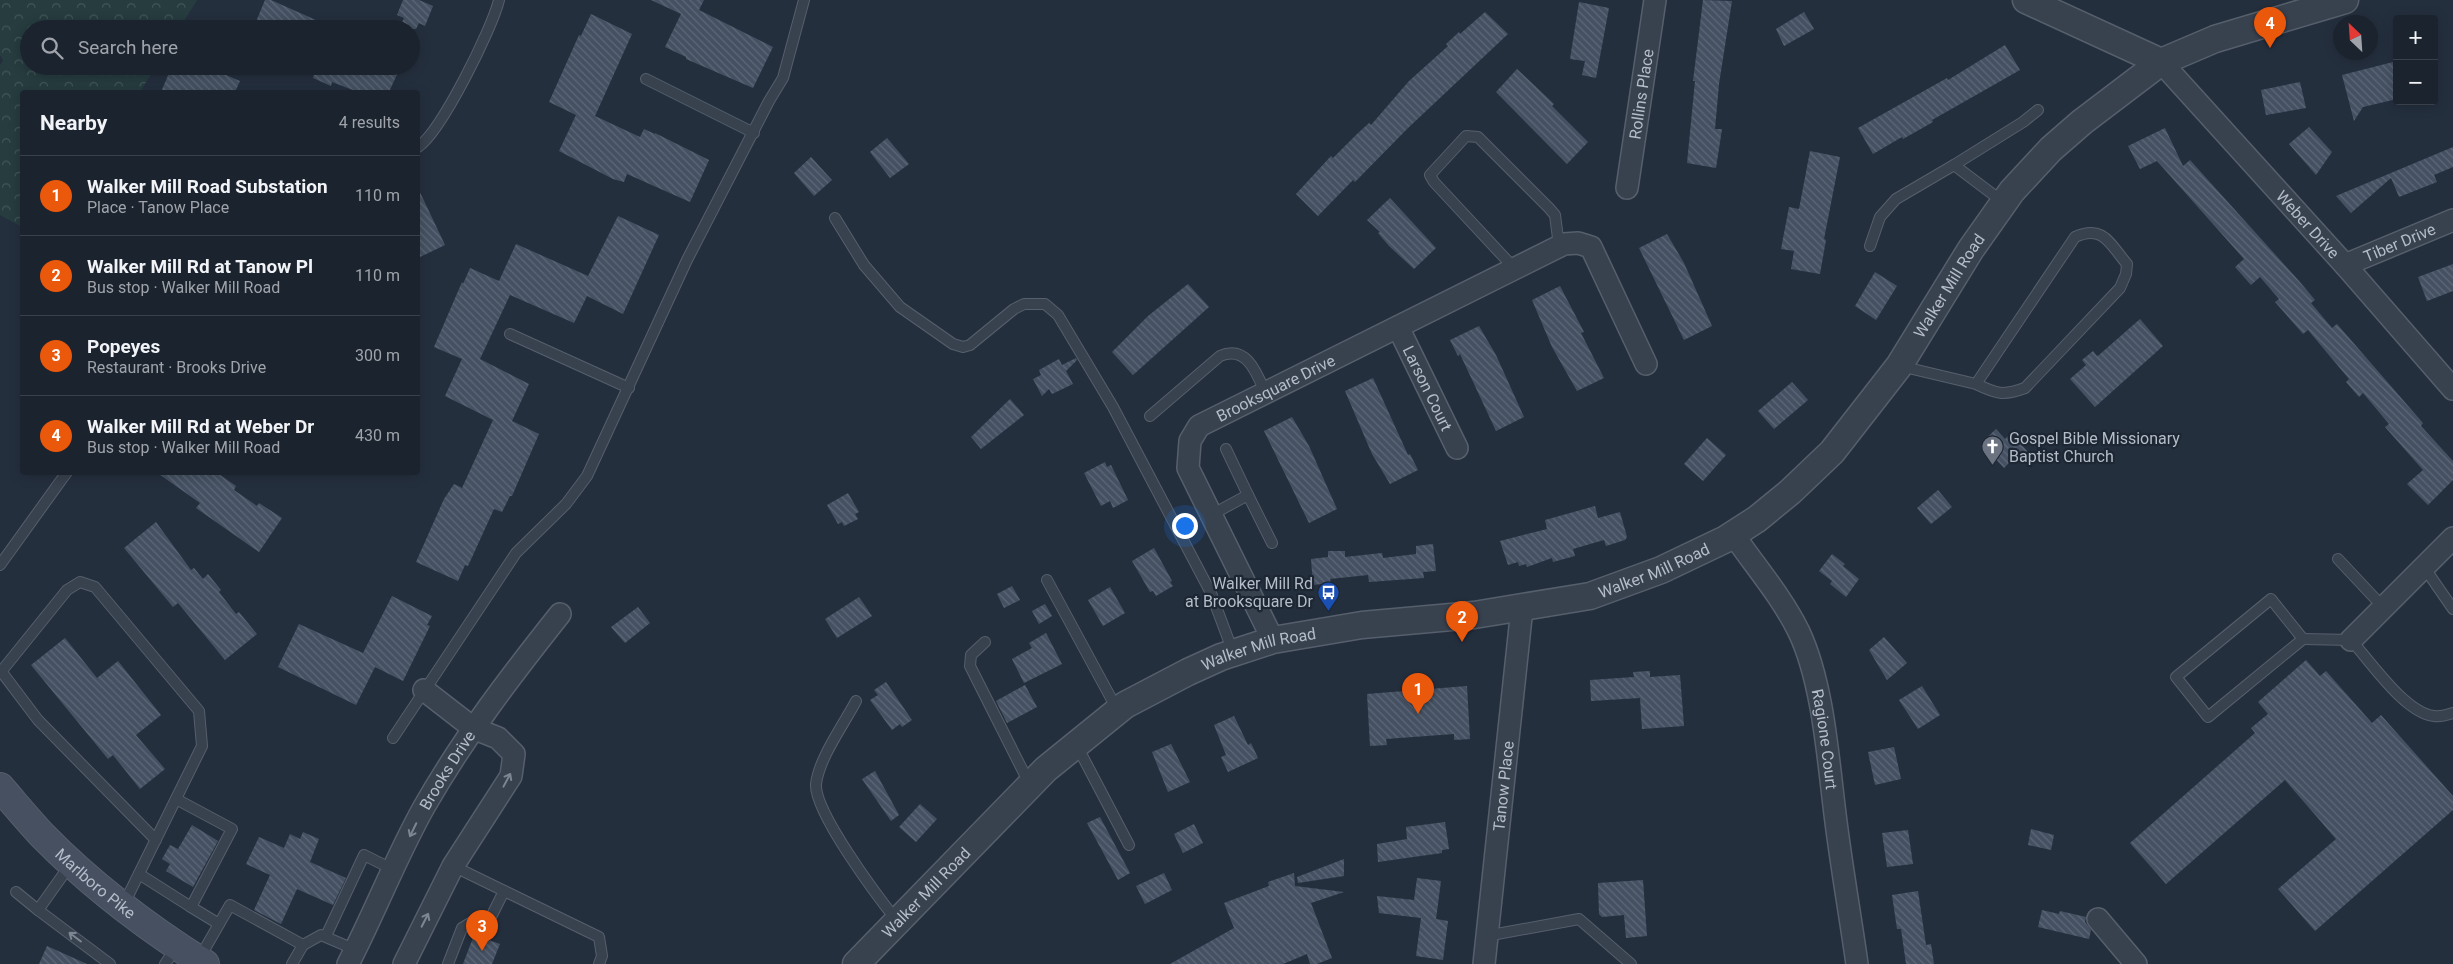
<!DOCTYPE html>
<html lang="en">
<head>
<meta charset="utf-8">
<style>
  :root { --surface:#1b232e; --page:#242b36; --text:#f1f3f6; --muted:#a0a4aa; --line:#39404a; --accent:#ea580c }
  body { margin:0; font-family:Roboto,sans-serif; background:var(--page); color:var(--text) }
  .controls { position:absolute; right:15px; top:15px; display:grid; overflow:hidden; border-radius:5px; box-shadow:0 2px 12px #0003 }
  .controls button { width:45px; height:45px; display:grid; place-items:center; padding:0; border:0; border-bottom:1px solid var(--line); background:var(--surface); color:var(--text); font:25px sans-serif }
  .compass { position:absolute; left:2333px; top:15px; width:45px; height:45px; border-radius:50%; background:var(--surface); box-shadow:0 2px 12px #0003; rotate:335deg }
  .you { position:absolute; left:1184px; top:525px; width:18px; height:18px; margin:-12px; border:4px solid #fff; border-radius:50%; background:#1a73e8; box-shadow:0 0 0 8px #1a73e833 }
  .badge { display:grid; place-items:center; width:32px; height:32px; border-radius:50%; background:var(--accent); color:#fff; font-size:16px; font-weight:700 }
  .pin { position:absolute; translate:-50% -41px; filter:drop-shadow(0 1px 2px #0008) }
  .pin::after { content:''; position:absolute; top:26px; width:18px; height:15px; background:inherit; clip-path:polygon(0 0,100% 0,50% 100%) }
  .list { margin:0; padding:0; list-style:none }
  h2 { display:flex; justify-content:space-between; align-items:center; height:65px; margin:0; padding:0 20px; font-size:21px }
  h2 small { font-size:16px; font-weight:400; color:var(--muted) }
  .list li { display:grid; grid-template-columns:32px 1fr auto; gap:15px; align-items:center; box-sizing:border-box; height:80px; padding:0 20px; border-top:1px solid var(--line) }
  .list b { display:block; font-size:19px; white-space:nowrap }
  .list p { margin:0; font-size:16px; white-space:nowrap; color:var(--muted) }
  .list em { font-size:16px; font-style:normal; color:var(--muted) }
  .icon { flex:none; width:28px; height:28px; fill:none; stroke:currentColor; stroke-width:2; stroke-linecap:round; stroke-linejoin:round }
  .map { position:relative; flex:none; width:2453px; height:964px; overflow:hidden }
  .search { position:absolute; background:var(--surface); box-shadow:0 2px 12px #0003; left:20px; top:20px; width:400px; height:55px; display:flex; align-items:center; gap:12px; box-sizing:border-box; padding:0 18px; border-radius:28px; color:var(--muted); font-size:19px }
  .panel { position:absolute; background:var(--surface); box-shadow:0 2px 12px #0003; left:20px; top:90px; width:400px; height:385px; border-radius:5px }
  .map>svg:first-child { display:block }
</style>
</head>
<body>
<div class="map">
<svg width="2453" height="964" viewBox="0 0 2453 964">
  <defs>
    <pattern id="forest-crowns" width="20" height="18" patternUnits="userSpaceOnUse" patternTransform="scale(1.25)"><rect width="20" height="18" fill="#263c3f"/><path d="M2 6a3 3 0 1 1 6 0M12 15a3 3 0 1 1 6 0" fill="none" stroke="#435659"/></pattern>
    <pattern id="building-back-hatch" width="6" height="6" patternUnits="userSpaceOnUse" patternTransform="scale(1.25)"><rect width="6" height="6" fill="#455162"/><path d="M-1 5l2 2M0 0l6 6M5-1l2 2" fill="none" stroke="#5d6877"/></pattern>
  </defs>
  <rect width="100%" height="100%" fill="#242f3e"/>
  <polygon fill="url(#forest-crowns)" points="0,0 197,0 179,29 29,29 29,66 156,66 140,92 22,92 22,227 0,215 0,65 3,61 0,55"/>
  <g fill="url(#building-back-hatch)">
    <polygon points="265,0 271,0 336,29 253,29"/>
    <polygon points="403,0 419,0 433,6 425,26 419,23 416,29 399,29 404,18 397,15"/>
    <polygon points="651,0 704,0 699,10 773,47 753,88 686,59 686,57 665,47 681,14"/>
    <polygon points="1703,0 1732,1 1719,84 1715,129 1722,129 1716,168 1687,163 1695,81 1693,81"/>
    <polygon points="1579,2 1609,8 1596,78 1582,75 1585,61 1570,59"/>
    <polygon points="1485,12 1508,34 1408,128 1355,182 1353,180 1318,216 1296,194 1331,156 1333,158 1357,134 1369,123 1371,125 1409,81 1448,46 1446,44 1459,32 1460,34"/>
    <polygon points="1804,12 1814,29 1784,46 1776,29"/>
    <polygon points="591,14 632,34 595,116 640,137 644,129 655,134 655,133 709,160 690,202 627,174 624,182 613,179 559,151 576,115 549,102 579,35 581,36"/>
    <polygon points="2005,45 2020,70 1932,120 1933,122 1903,139 1902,137 1873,154 1858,128 1947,78 1948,80"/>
    <polygon points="2397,61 2397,99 2363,107 2354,121 2342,75"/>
    <polygon points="172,66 205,66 240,81 235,92 161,92"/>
    <polygon points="296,66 391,66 399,70 389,92 358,92 332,82 331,86 313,78 314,74"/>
    <polygon points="1517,69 1554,104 1552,106 1588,142 1567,164 1496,92"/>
    <polygon points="2300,82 2306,108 2266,115 2261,90"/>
    <polygon points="2309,127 2332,152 2316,175 2289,144"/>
    <polygon points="2165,128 2183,166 2190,160 2300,282 2315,300 2311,303 2332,328 2337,324 2423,423 2421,426 2453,461 2453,480 2428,505 2407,484 2423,470 2385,427 2389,424 2363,393 2359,397 2346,382 2349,379 2308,330 2303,334 2275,302 2279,299 2260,277 2251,285 2235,267 2244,259 2157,161 2140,169 2128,146"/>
    <polygon points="887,138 909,164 890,178 870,152"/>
    <polygon points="2453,147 2453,167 2434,175 2437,182 2399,197 2391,178 2351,213 2336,196"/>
    <polygon points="1810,151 1840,157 1824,239 1826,240 1820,274 1791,269 1794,251 1781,249 1789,207 1799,209"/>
    <polygon points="811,157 832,180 814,196 794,173"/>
    <polygon points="418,188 445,245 418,258"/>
    <polygon points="1390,198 1436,248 1414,269 1389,246 1378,233 1380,232 1367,220"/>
    <polygon points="618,216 659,235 623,314 587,296 574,323 510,295 480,359 529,384 512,421 539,434 512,496 510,496 502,512 494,509 468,566 465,565 458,581 416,562 444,499 454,484 462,488 493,420 445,396 462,359 434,347 462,282 463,284 470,268 499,281 516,244 588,276"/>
    <polygon points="1667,234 1684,263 1712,326 1684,340 1639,248"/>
    <polygon points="2453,264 2453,291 2427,301 2418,277"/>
    <polygon points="1875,272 1897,286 1876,320 1855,306"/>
    <polygon points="1188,284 1209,307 1133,375 1112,352 1148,316"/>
    <polygon points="1560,286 1584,332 1581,333 1604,378 1577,391 1552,347 1532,300"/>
    <polygon points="2140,319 2163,346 2095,407 2070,379 2086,365 2082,360 2093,351 2097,356 2099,355"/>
    <polygon points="1479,326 1496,355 1524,417 1496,431 1460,354 1458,356 1450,340"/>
    <polygon points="1076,358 1077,360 1066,371 1073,384 1052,394 1049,389 1042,396 1033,379 1041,375 1039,370 1059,359 1062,365"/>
    <polygon points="1373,378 1408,455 1410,454 1418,470 1390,484 1372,454 1345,391"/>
    <polygon points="1792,382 1808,400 1774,429 1758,411"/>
    <polygon points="1010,399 1024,415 981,449 971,437"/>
    <polygon points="1292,417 1309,446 1337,509 1309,523 1264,431"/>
    <polygon points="1996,429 2005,439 2011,433 2028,452 2017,463 2013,459 2004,468 1984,447 1986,445 1983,441"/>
    <polygon points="1707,438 1726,455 1703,481 1684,464"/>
    <polygon points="1105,462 1107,467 1111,465 1128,500 1113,508 1110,501 1101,506 1084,473"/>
    <polygon points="156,472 216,472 236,486 234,490 257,506 259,503 282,518 259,552 196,508 200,503"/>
    <polygon points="1938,490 1952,507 1931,524 1917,508"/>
    <polygon points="848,493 859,512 855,514 858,519 844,526 842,522 838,524 827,505"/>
    <polygon points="1595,506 1598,518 1620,512 1627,537 1625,540 1606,546 1604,540 1573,549 1575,556 1553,562 1552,558 1527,567 1526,564 1519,566 1518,562 1508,565 1500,541 1547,529 1545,520"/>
    <polygon points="156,522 191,570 194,568 203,579 208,574 221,590 219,592 236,614 239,612 257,634 225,660 178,603 173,607 124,548"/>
    <polygon points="1433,544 1436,571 1423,572 1424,578 1369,582 1368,575 1330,579 1331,583 1313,585 1311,559 1328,557 1328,551 1345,551 1345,557 1382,553 1383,558 1416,554 1416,546"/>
    <polygon points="1154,548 1172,581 1170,582 1173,586 1156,596 1153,591 1150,592 1132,561"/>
    <polygon points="1832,554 1845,564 1843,566 1859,579 1846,597 1830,584 1832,581 1819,571"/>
    <polygon points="1012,586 1020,600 1004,608 997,594"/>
    <polygon points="1110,587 1125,613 1103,626 1088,600"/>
    <polygon points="392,596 432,616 427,625 430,626 403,681 375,667 356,705 278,667 299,624 363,653"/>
    <polygon points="859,597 872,616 837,638 825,619"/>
    <polygon points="1045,604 1052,616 1039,624 1032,611"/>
    <polygon points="638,607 650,623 625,643 611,627"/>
    <polygon points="1046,633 1062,664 1024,683 1012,659 1032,648 1029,643"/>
    <polygon points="1884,637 1907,663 1887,680 1869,650"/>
    <polygon points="65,638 97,678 118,661 161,715 136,735 165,769 140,789 113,755 108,759 31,665"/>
    <polygon points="2306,660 2320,676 2326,671 2372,723 2381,715 2453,796 2453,810 2315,931 2278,889 2336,839 2285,780 2166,884 2130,843 2255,733 2251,728 2268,714 2258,702"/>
    <polygon points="1650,671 1650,677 1680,675 1684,726 1642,729 1640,698 1591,701 1590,680 1634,677 1633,672"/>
    <polygon points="886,682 912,720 902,727 900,724 892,730 870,700 878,695 874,690"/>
    <polygon points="1025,685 1037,707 1007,723 996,701"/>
    <polygon points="1467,686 1470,739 1454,740 1454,734 1386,739 1387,745 1370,746 1367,694"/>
    <polygon points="1922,686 1940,715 1918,729 1899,700"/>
    <polygon points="1234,716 1248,745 1251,743 1258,758 1228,772 1221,757 1226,755 1214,725"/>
    <polygon points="1171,744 1190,782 1168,792 1152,752"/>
    <polygon points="1894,747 1901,779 1875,785 1868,752"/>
    <polygon points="875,771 899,815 891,821 862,779"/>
    <polygon points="920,804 937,819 916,842 899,827"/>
    <polygon points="1100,817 1130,873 1118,880 1087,823"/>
    <polygon points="1445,822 1449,849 1442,850 1442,853 1378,862 1377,844 1407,839 1406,827"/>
    <polygon points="1194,824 1203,843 1183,853 1174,834"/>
    <polygon points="192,825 218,841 193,887 166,871 170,864 162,859 170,845 178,849"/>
    <polygon points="2031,829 2054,835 2051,850 2028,845"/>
    <polygon points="1908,830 1913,864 1887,867 1882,833"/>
    <polygon points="303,832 319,839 310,862 346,878 333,905 297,889 281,924 254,910 270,875 246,864 259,837 284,848 290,834 300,839"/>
    <polygon points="1344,859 1344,876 1298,883 1297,877"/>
    <polygon points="1164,873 1172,890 1145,904 1136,886"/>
    <polygon points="1294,873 1295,886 1344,892 1311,903 1332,958 1317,964 1310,964 1307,954 1283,964 1170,964 1234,928 1224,903 1269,886 1268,882"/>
    <polygon points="1417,878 1441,881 1436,919 1448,921 1443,960 1416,956 1421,918 1379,913 1377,896 1414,900"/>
    <polygon points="1643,880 1647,936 1626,938 1624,915 1602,917 1599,914 1598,883"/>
    <polygon points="1918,891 1926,945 1931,944 1934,964 1906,964 1901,929 1897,929 1892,895"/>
    <polygon points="2042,910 2059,914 2060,911 2086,917 2085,922 2091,930 2089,939 2038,927"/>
    <polygon points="474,935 500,944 492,964 463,964"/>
    <polygon points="47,946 87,964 39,964"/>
  </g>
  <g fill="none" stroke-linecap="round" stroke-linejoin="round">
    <defs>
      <g id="service">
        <polyline points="646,79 754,133"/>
        <path d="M 418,147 C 441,132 492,29 499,0"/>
        <polyline points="1954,165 2003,202"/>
        <polyline points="835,218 864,265 900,307 953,344 963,347 970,345 1014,309 1024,304 1045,304 1058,315 1113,407 1211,593 1233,652"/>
        <polyline points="1870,246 1880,217 1896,199 1954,165 2023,122 2038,110"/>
        <polyline points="1515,269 1434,182 1430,175 1466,136 1478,137 1549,208 1555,215 1559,246"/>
        <polyline points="510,334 629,388"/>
        <path d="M 1900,366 L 1976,384 L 2075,237 C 2103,224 2110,244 2127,264 L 2126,274 L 2120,288 L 2025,388 C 2003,396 1997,394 1976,384"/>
        <path d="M 1150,416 L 1220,356 C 1246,345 1256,371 1265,392"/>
        <polyline points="1248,495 1272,543"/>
        <polyline points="1211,515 1248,495 1226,449"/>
        <polyline points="2338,559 2383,607"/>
        <polyline points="0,565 67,472"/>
        <polyline points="2424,567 2453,609"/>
        <polyline points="1047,580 1118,711"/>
        <polygon points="2271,599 2303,639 2208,717 2176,677"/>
        <path d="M 2303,639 L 2351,640 C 2370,661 2405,713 2434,716 C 2440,717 2447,715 2453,713"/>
        <polyline points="985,642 971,655 970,666 1030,785"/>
        <polyline points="1,671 38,720 156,840"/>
        <polyline points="0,673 67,590 80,582 95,587 199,711 202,746 124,904"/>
        <path d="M 856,701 C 844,724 819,758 816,784 C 814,812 878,897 897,921"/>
        <polyline points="393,738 516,553 566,504 587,476 687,260 769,101 783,78 804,0"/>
        <polyline points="1076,744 1129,845"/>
        <polyline points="453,866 599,937 602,956 599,964"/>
        <polyline points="139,874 191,907 232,829 176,799"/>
        <polyline points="16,892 38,910 70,865"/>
        <polyline points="191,907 219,924"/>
        <polyline points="38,910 110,964"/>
        <polyline points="326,936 364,855 394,870"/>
        <polyline points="1486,936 1579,919 1631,964"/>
        <polyline points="303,945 321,935 356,950"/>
        <polyline points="199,959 230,905 303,945 292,964"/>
        <polyline points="165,964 177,946"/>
        <polyline points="448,964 462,928 472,922 489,921 504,891"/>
      </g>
      <g id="minor">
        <path id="s1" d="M 2161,62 L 2345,265 L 2453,389"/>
        <path id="s2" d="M 1627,188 L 1655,0"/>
        <path id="s3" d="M 2345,265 L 2453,220"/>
        <path id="s4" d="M 1398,327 L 1457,448"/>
        <path id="s5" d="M 1733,534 C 1755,566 1782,597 1799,632 C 1823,683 1828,758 1835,814 C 1841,864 1850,914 1857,964"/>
        <path id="s6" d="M 1273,640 L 1188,468 L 1190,441 L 1199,426 L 1564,244 L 1578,243 L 1591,247 L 1646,364"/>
        <polyline points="2351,640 2453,538"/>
        <polyline points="2098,919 2136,964"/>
        <path id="s7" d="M 348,964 C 375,912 396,857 424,807 C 464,737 510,677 560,614"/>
        <polyline points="404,964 453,866 511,776 514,754 498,738 473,728 424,690"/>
        <path id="s8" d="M 1484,964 L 1522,608"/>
      </g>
      <g id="tertiary">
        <polyline points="2026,0 2161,62"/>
        <path id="s9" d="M 856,964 L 1046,769 L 1125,705 L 1188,672 L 1221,657 L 1273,640 L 1362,625 L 1474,615 L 1590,596 L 1661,570 L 1726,539 L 1757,519 L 1790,492 L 1832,452 L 1899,366 L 1971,249 L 2012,191 L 2051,149 L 2082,122 L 2161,62 L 2215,39 L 2345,0"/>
      </g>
      <g id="secondary">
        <path id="s10" d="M 0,787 C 14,803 28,820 43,836 C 90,884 148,928 205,964"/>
      </g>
    </defs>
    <use href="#service" stroke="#565f6c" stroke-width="12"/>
    <use href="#minor" stroke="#565f6c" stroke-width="24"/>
    <use href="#tertiary" stroke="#565f6c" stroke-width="29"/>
    <use href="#secondary" stroke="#565f6c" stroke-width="30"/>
    <use href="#service" stroke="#38414e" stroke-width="10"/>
    <use href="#minor" stroke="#38414e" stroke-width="21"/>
    <use href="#tertiary" stroke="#38414e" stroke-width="26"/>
    <use href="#secondary" stroke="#465061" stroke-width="28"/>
  </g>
  <defs><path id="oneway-shaft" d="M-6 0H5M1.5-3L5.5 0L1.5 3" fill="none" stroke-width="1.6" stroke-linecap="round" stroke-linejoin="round" transform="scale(1.25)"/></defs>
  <g stroke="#7c8592">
    <use href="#oneway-shaft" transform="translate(507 780) rotate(-62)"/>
    <use href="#oneway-shaft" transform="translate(413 830) rotate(116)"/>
    <use href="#oneway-shaft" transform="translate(425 920) rotate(-63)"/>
    <use href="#oneway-shaft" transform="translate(75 937) rotate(-143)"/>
  </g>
  <defs>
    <symbol id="church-pin" viewBox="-11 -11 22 30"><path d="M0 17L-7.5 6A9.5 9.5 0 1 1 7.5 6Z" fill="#6b7280" stroke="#1d2633"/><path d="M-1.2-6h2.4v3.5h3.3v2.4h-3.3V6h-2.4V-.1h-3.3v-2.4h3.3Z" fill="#fff"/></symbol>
    <symbol id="bus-pin" viewBox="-11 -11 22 30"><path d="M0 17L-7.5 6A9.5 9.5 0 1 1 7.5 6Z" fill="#1a4fb4" stroke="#1d2633"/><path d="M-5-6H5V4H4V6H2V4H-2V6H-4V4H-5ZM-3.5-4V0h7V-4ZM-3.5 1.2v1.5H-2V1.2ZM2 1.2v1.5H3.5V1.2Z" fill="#fff"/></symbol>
  </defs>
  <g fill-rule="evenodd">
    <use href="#church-pin" x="1980" y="434" width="25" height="34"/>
    <use href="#bus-pin" x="1316" y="580" width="25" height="34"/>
  </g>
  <g text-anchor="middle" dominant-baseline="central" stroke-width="4.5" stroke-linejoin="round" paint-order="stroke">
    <g font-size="16" fill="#b4bcc9" stroke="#1d2633">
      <text stroke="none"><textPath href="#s2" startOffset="95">Rollins Place</textPath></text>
      <text stroke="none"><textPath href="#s1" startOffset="219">Weber Drive</textPath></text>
      <text stroke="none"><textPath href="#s3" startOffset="59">Tiber Drive</textPath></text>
      <text stroke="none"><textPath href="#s9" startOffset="1345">Walker Mill Road</textPath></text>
      <text stroke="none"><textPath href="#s6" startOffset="322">Brooksquare Drive</textPath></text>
      <text stroke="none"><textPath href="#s4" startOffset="68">Larson Court</textPath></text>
      <text stroke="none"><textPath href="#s9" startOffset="925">Walker Mill Road</textPath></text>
      <text stroke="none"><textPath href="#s9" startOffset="520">Walker Mill Road</textPath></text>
      <text stroke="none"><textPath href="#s5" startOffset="229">Ragione Court</textPath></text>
      <text stroke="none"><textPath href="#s7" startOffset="218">Brooks Drive</textPath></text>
      <text stroke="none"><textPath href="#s8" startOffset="179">Tanow Place</textPath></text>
      <text stroke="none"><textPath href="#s10" startOffset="136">Marlboro Pike</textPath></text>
      <text stroke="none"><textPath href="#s9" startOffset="100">Walker Mill Road</textPath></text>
    </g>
    <g font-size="16" fill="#b4bcc9" stroke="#1d2633" text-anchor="start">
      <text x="2009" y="438">Gospel Bible Missionary<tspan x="2009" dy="18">Baptist Church</tspan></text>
      <text x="1313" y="583" text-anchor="end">Walker Mill Rd<tspan x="1313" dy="18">at Brooksquare Dr</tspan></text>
    </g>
  </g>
</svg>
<div class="controls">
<button>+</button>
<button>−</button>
</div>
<svg class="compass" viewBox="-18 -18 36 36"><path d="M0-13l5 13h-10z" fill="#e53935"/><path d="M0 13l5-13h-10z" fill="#a0a4aa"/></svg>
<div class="you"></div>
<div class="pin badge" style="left:1418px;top:714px">1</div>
<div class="pin badge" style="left:1462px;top:642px">2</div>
<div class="pin badge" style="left:482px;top:951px">3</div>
<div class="pin badge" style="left:2270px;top:48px">4</div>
<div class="search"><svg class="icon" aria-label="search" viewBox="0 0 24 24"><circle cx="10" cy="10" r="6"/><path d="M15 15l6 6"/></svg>Search here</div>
<section class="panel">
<h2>Nearby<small>4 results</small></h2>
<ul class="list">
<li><span class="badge">1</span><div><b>Walker Mill Road Substation</b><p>Place · Tanow Place</p></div><em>110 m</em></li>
<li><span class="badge">2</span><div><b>Walker Mill Rd at Tanow Pl</b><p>Bus stop · Walker Mill Road</p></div><em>110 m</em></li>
<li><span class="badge">3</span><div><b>Popeyes</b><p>Restaurant · Brooks Drive</p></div><em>300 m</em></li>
<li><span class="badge">4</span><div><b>Walker Mill Rd at Weber Dr</b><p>Bus stop · Walker Mill Road</p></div><em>430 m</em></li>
</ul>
</section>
</div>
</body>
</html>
